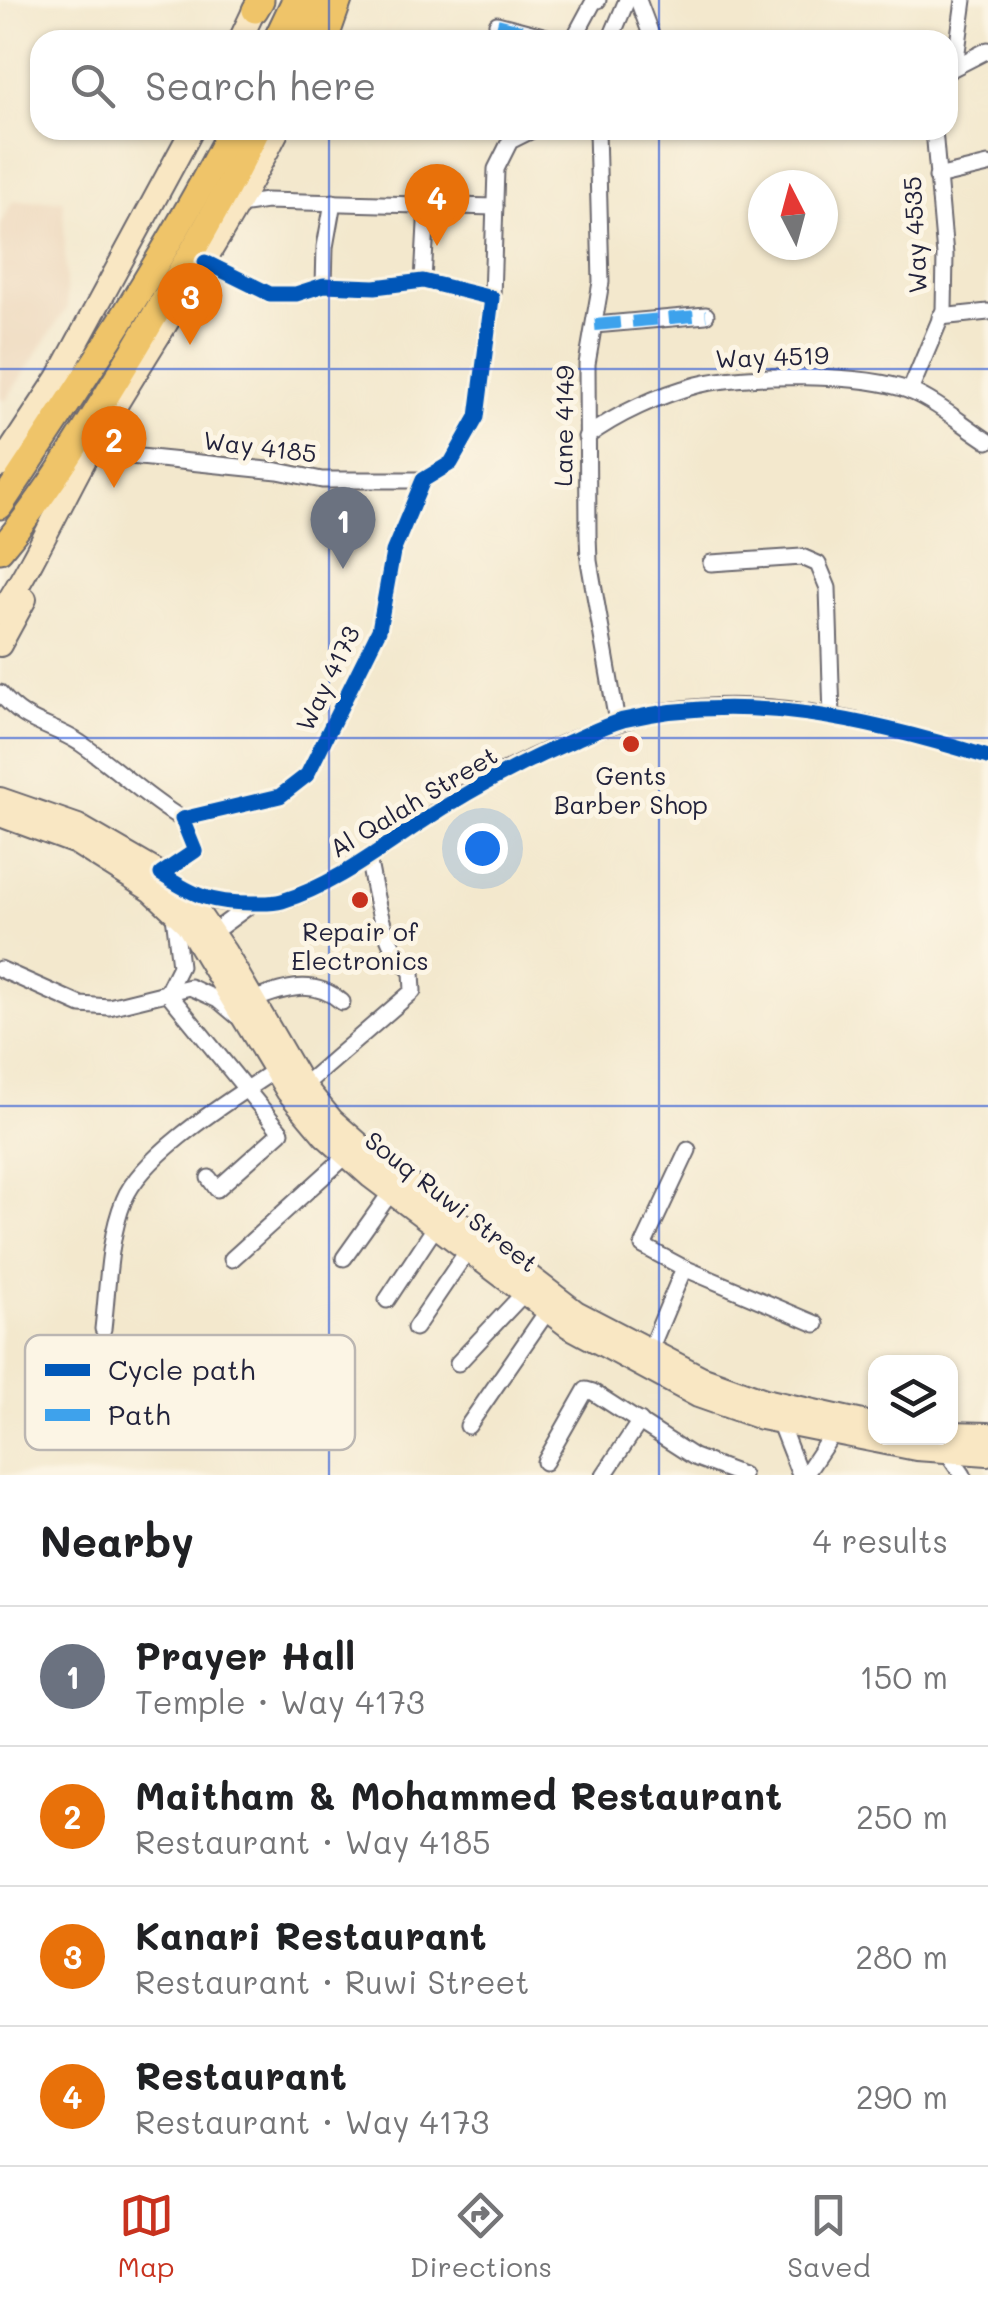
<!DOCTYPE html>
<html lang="en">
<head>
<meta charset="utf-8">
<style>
  :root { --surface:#fff; --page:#f6f6f6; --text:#202124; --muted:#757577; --line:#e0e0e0; --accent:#c8321e }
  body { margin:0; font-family:Mali,sans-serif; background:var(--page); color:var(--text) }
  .controls { position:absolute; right:30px; bottom:30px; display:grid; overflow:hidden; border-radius:20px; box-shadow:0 2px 8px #0004 }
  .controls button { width:90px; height:90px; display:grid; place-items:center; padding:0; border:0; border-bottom:2px solid var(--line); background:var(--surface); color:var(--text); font:50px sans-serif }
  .compass { position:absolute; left:748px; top:170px; width:90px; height:90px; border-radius:50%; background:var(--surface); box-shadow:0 2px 8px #0004; rotate:354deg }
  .you { position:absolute; left:482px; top:848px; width:35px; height:35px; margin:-25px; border:8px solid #fff; border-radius:50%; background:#1a73e8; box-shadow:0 0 0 15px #1a73e833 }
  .badge { display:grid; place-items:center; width:65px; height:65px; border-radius:50%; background:var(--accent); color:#fff; font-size:32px; font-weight:700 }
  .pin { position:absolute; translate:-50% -82px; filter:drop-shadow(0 2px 5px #0008) }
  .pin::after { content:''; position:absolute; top:52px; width:35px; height:30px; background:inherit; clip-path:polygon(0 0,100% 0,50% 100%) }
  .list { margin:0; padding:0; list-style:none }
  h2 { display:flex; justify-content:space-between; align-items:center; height:130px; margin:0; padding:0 40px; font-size:42px }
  h2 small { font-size:32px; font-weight:400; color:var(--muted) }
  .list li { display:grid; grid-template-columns:65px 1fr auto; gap:30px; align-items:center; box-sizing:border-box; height:140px; padding:0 40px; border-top:2px solid var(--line) }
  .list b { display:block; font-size:38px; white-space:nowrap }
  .list p { margin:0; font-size:32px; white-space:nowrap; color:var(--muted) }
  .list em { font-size:32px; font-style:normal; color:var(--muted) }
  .icon { flex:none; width:55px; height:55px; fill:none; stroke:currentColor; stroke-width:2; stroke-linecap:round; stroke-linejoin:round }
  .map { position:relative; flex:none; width:988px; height:1475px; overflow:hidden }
  .search { position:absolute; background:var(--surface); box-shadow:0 2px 8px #0004; left:30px; right:30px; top:30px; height:110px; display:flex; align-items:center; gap:25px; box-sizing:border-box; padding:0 35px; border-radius:30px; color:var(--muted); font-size:38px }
  .sheet { height:690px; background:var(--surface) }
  nav { display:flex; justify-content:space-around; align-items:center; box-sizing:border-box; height:140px; border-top:2px solid var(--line); background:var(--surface); font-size:28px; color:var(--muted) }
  nav a { display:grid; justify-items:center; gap:5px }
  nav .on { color:var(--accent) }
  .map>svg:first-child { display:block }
</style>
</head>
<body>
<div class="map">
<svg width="988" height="1475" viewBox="0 0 988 1475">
  <rect width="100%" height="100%" fill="#fcf5e5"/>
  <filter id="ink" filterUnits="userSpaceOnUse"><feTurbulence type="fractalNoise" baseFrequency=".01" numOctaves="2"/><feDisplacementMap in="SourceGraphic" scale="20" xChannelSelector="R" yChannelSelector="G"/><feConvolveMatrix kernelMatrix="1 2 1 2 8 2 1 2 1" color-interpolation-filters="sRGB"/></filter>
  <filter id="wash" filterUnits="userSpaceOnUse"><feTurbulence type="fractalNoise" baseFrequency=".0048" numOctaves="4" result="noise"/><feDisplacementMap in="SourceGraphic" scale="40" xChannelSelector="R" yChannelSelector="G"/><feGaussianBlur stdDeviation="2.25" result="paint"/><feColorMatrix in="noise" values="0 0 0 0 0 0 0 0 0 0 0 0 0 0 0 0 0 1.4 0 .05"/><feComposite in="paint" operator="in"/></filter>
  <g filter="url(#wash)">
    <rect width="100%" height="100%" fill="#f3e8cd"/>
    <polygon fill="#edd7bb" points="63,200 67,308 6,400 0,398 0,224 13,201"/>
  </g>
  <g filter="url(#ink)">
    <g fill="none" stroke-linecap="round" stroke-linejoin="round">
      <defs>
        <g id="street">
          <polyline points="638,0 653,40"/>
          <polyline points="497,24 558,40"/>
          <polyline points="573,40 594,1 598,0"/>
          <polyline points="610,40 627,0"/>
          <polyline points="955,66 964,0"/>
          <polyline points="951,69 988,50"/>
          <polyline points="597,130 601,282 587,364 588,535 589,561 617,722"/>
          <polyline points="937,177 988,165"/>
          <polyline points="240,205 266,201 495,207"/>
          <polyline points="423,281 427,205"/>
          <polyline points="324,285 325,247 333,202"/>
          <polyline points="492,298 496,169 510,141 532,130"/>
          <polyline points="940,317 988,312"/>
          <polyline points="595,325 706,315"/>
          <polyline points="910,391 944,310 945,255 934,130"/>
          <path d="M 586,437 C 617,414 659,395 697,385 C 744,373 866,373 910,391 C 937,402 963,425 988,441"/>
          <polyline points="91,452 278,471 322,480 423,480"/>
          <polyline points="711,563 802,557 818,564 828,588 832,717"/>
          <path d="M 0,693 C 26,725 49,723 80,743 C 115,767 145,797 182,819"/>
          <polyline points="165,876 161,874 195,851 182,819 280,796 307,775 379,630 393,552 423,480 451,463 477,417 492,298 423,281 375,287 324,285 296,294 270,294 205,262"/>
          <path d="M 184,889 C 202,901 220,903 241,903 C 253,903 268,905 280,902 C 338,888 404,830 456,798 C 517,761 604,720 674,710 C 779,695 889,726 988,757"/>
          <polyline points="212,933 253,903"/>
          <polyline points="0,969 81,1005 109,1007 190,987 218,1000 237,1016"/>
          <polyline points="167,992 281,1132 217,1189 209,1178"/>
          <polyline points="167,992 180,966 174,915"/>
          <path d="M 253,1000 C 284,988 314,978 342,1002"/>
          <path d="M 303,1086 L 413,991 L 412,972 C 380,942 377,899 368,858"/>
          <polyline points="344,1258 391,1192"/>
          <polyline points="232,1259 347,1155"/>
          <polyline points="684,1268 816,1324"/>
          <polyline points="387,1300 436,1226"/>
          <polyline points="415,1328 468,1250"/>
          <path d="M 103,1329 C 108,1287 108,1239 124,1200 C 143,1153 232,1099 275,1070"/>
          <polyline points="649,1352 684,1268 643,1246 688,1150"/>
          <polyline points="458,1363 524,1293"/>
          <polyline points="780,1424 800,1475"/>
          <polyline points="468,1426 548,1310"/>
          <polyline points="947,1452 963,1475"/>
          <polyline points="545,1462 586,1390 593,1392 694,1457 742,1475"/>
          <polyline points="604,1475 640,1421"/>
          <polyline points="805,1475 833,1433"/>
        </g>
        <g id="secondary">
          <polyline points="240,40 259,0"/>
          <polyline points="0,466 58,378 192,130"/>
          <path d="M 0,614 C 41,552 69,483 107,420 C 165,323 227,231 278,130"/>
          <polyline points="0,645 25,599"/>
          <polyline points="0,799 78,826 161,874 199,914 225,952 300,1081 332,1120 373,1156 576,1312 701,1377 765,1400 876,1425"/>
          <polyline points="0,815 76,843 152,891 187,924 288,1092 324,1135 371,1177 568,1326 698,1396 761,1418 916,1449 988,1454"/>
          <polyline points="950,1433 988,1434"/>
        </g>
        <g id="primary">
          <polyline points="255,10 261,0"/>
          <polyline points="276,40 295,0"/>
          <polyline points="300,40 319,0"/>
          <polyline points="325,40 339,0"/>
          <path d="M 0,506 C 82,383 163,261 231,130"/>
          <path d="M 0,550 C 51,490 92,419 133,352 C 176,279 220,207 257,130"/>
        </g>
      </defs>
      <use href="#street" stroke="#6b676e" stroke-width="19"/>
      <use href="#secondary" stroke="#6b676e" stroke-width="26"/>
      <use href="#primary" stroke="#6b676e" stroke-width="29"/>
      <use href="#street" stroke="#fff" stroke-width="15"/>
      <use href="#secondary" stroke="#f9e7c3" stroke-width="22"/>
      <use href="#primary" stroke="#efc469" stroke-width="25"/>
      <g stroke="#3ea2ec" stroke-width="12" stroke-dasharray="25 12" stroke-linecap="butt">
        <polyline points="497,24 558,40"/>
        <polyline points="595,325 706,315"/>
      </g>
      <defs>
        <path id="cycleway" d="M 205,262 L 270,294 L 296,294 L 324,285 L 375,287 L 423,281 L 492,298 L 477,417 L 451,463 L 423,480 L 393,552 L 379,630 L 307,775 L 280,796 L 182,819 L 195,851 L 161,874 C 195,896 210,903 251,903 C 261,903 272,904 282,901 C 332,886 376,852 420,823 C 468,791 520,763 574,740 C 590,733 606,725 623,720 C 746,691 869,720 988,757"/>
      </defs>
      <use href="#cycleway" stroke="#fcf5e5" stroke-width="21"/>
      <use href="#cycleway" stroke="#0057b8" stroke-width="15"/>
    </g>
  </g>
  <path fill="none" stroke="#1d4ed8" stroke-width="2.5" stroke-opacity="0.55" d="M 329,0 L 329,40M 659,0 L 659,40M 329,130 L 329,1475M 659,130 L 659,1475M 0,369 L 988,369M 0,738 L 988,738M 0,1106 L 988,1106"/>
  <g fill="#c8321e" stroke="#fcf5e5" stroke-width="4">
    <circle cx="631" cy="744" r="10"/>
    <circle cx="360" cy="900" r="10"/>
  </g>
  <g text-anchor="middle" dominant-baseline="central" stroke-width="10" stroke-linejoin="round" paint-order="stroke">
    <g font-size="25" fill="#22223b" stroke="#fcf5e5">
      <text transform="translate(914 235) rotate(-93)">Way 4535</text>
      <text transform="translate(772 356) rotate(-2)">Way 4519</text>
      <text transform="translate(563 426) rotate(-89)">Lane 4149</text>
      <text transform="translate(260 446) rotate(7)">Way 4185</text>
      <text transform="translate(327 678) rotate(-64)">Way 4173</text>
      <text transform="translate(413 801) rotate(-31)">Al Qalah Street</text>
      <text transform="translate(452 1201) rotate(38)">Souq Ruwi Street</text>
    </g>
    <g font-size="25" fill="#22223b" stroke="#fcf5e5">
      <text x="631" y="775">Gents<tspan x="631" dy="29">Barber Shop</tspan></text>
      <text x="360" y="931">Repair of<tspan x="360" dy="29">Electronics</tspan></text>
    </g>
  </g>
  <rect x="25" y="1335" width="330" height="115" rx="15" fill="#fcf5e5" stroke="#bbb6b2" stroke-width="2.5"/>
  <rect x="45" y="1364" width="45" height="12" fill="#0057b8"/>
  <rect x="45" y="1409" width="45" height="12" fill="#3ea2ec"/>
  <g font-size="28" fill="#22223b">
    <text x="108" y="1380">Cycle path</text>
    <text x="108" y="1425">Path</text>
  </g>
</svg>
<div class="controls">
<button><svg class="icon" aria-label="layers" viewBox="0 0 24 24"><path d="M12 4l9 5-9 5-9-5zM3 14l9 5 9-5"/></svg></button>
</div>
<svg class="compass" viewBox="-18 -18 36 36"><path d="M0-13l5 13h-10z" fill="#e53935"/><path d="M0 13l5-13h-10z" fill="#757577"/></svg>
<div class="you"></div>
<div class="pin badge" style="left:343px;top:569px;background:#6b7280">1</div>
<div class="pin badge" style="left:114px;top:488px;background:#e8710a">2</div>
<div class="pin badge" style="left:190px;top:345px;background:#e8710a">3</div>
<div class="pin badge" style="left:437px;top:246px;background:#e8710a">4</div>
<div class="search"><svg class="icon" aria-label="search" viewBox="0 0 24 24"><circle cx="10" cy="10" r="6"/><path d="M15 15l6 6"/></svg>Search here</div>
</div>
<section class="sheet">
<h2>Nearby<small>4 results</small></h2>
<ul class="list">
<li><span class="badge" style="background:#6b7280">1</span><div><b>Prayer Hall</b><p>Temple · Way 4173</p></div><em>150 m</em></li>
<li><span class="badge" style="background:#e8710a">2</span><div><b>Maitham &amp; Mohammed Restaurant</b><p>Restaurant · Way 4185</p></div><em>250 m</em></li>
<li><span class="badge" style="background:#e8710a">3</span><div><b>Kanari Restaurant</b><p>Restaurant · Ruwi Street</p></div><em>280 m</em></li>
<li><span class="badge" style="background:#e8710a">4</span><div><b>Restaurant</b><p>Restaurant · Way 4173</p></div><em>290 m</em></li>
</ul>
</section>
<nav>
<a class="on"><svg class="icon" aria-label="map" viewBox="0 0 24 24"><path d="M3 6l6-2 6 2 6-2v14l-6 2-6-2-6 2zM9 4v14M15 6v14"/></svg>Map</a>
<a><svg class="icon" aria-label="directions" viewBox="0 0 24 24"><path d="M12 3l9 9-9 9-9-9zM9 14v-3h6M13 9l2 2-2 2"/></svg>Directions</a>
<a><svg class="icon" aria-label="saved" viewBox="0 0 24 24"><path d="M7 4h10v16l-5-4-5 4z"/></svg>Saved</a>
</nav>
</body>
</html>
